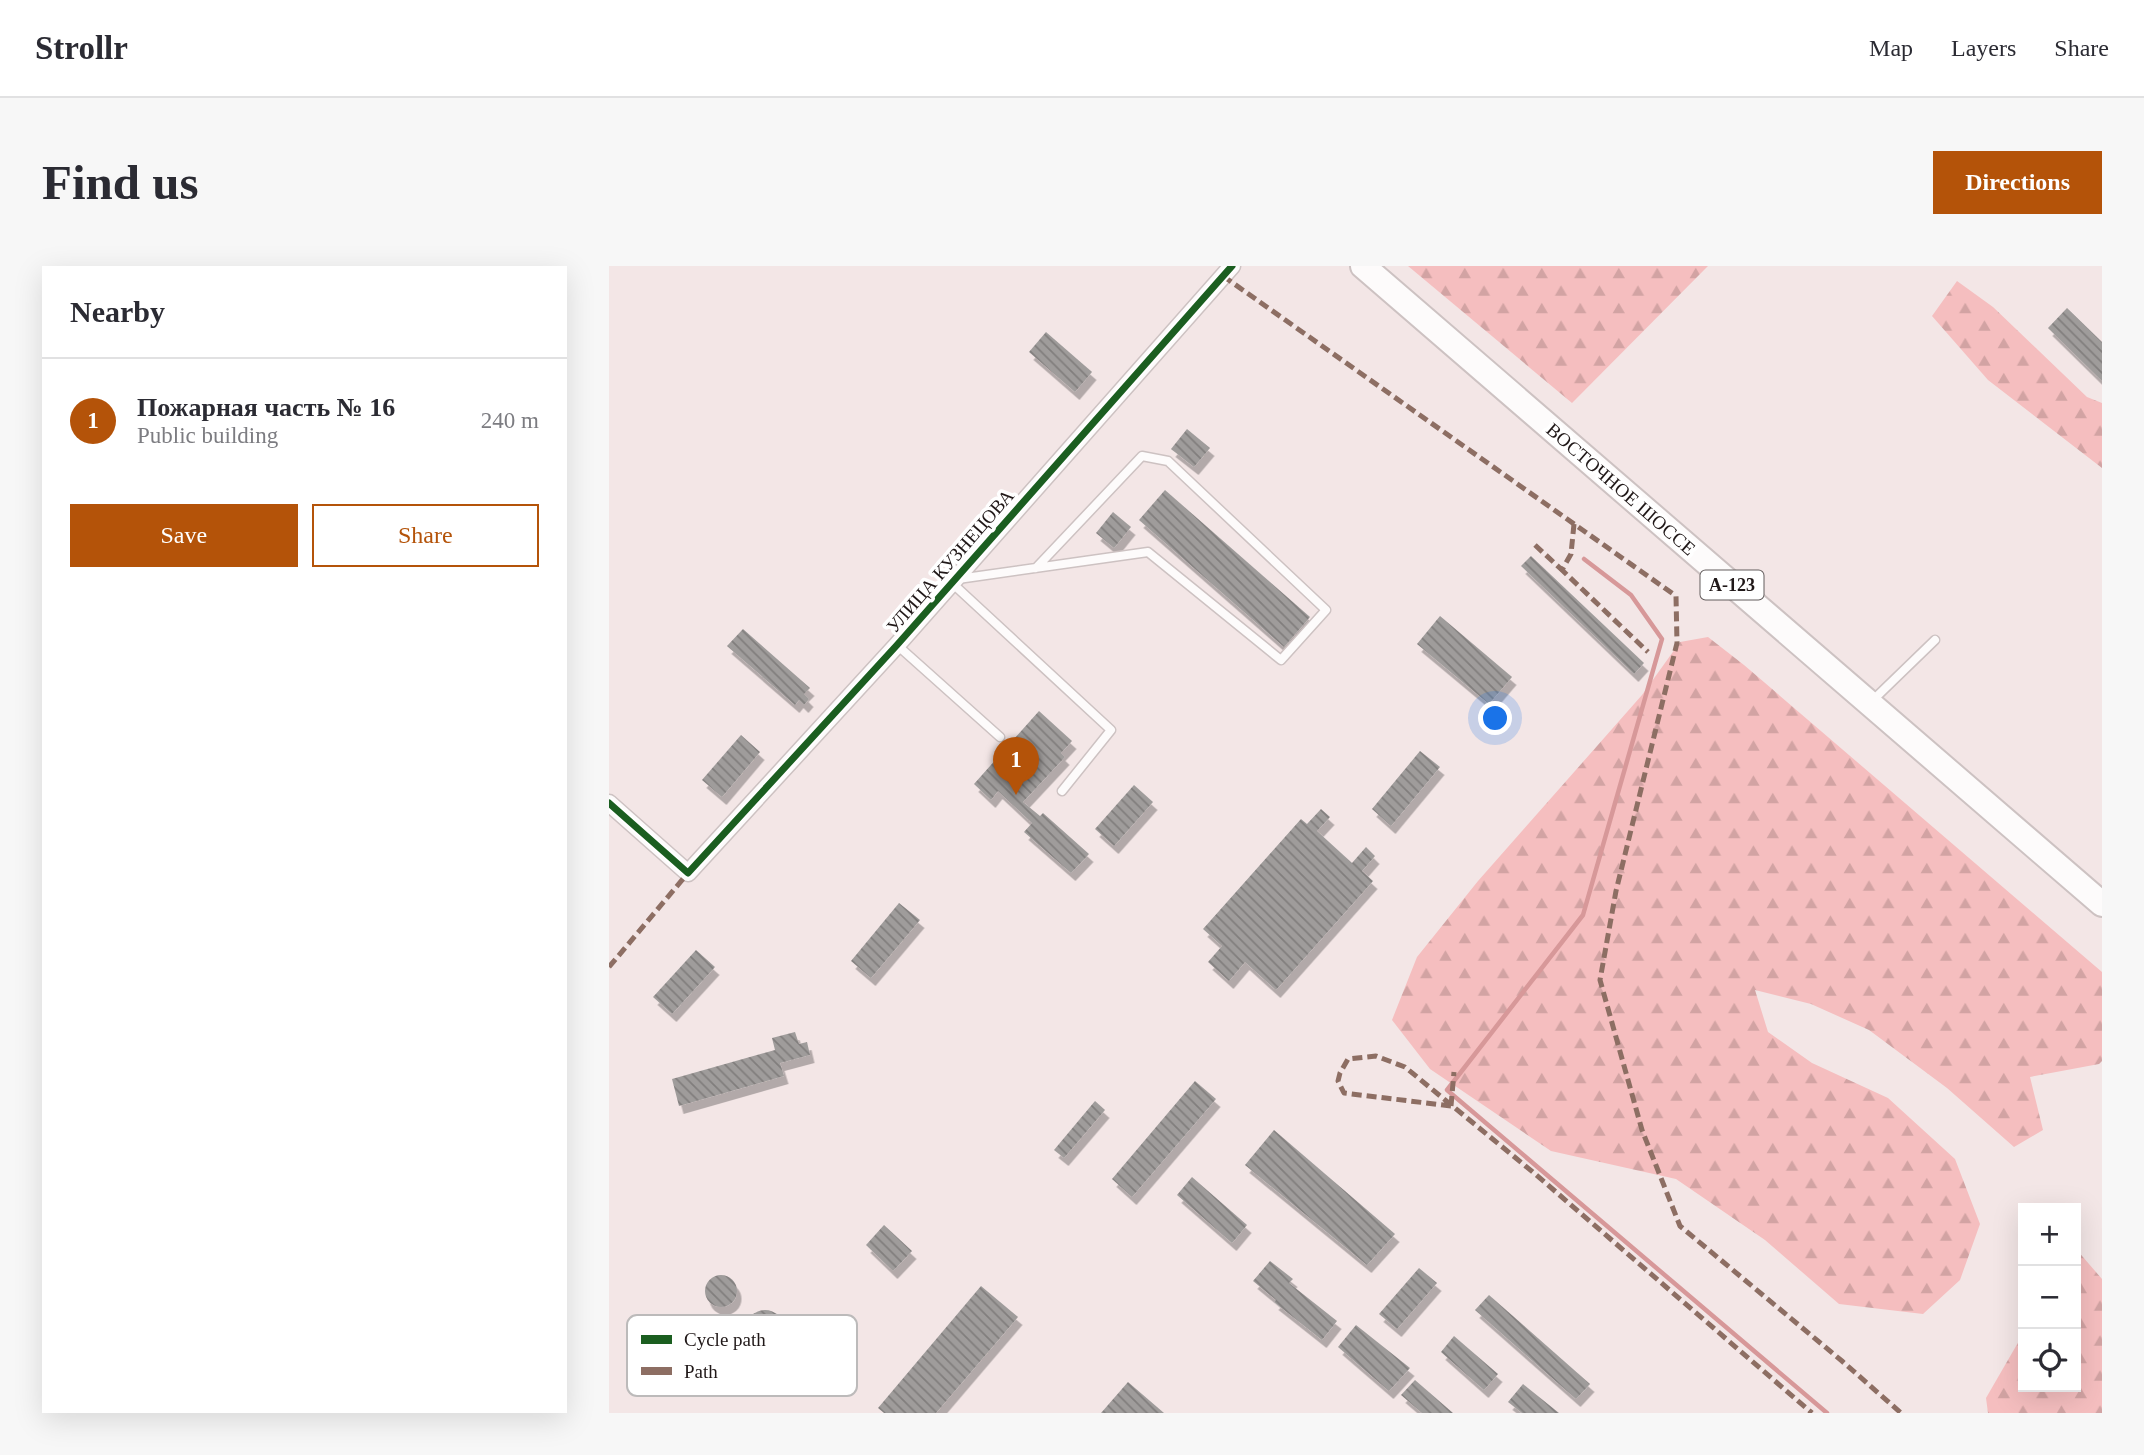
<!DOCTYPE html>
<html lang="en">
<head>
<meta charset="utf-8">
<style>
  :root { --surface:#fff; --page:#f7f7f7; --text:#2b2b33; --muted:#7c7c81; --line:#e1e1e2; --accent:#b45309 }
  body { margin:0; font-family:"Times New Roman",serif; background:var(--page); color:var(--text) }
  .controls { position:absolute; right:21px; bottom:21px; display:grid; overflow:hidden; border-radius:0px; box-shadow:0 7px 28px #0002 }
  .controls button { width:63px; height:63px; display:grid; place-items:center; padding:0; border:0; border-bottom:2px solid var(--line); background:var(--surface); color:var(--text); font:35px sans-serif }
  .you { position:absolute; left:887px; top:453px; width:24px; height:24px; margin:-18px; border:5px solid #fff; border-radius:50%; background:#1a73e8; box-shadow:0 0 0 10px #1a73e833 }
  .badge { display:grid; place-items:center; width:46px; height:46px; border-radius:50%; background:var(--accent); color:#fff; font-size:23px; font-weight:700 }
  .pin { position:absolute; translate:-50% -58px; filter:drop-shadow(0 2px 4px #0008) }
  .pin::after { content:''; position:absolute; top:37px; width:24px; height:21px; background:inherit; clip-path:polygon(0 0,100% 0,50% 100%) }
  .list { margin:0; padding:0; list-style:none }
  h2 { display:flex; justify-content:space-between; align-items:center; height:91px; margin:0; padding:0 28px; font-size:30px }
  h2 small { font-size:23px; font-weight:400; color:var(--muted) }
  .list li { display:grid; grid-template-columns:46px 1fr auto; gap:21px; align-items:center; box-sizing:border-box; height:126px; padding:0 28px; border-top:2px solid var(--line) }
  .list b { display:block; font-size:26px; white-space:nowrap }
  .list p { margin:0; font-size:23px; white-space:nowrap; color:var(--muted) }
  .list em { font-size:23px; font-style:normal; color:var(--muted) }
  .actions { display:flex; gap:14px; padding:21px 28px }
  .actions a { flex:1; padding:16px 0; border:2px solid var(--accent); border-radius:0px; text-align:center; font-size:24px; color:var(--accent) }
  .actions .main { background:var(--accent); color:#fff }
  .icon { flex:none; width:38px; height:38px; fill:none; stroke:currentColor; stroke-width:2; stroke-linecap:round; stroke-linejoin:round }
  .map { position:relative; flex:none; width:1493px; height:1147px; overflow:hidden; border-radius:0px }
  header { display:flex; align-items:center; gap:42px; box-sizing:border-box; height:98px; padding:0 35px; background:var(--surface); border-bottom:2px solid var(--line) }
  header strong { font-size:33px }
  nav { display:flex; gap:38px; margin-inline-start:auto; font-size:24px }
  .intro { display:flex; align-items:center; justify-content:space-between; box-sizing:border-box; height:168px; padding:0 42px }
  h1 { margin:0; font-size:49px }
  .button { padding:18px 32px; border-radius:0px; background:var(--accent); color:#fff; font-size:24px; font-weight:700 }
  main { display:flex; gap:42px; padding:0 42px }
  aside { flex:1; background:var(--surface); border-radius:0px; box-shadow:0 7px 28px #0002 }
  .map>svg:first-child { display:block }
</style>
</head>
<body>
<header>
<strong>Strollr</strong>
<nav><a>Map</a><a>Layers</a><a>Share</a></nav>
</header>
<div class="intro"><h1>Find us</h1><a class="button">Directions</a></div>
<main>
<aside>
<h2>Nearby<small></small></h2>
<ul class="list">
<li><span class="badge">1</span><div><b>Пожарная часть № 16</b><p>Public building</p></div><em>240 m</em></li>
</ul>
<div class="actions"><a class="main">Save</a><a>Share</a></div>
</aside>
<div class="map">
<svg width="1493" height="1147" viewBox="0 0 1493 1147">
  <defs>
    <pattern id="forest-firs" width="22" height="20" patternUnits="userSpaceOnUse" patternTransform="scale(1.75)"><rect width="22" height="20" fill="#f5bebf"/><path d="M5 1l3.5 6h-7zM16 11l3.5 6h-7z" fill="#d2a3a3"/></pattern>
    <pattern id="building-back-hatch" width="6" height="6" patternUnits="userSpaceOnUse" patternTransform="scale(1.75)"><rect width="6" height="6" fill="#9f9c9b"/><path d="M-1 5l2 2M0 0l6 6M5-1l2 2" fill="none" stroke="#817e7d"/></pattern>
    <filter id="shadow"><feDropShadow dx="4.5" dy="8" stdDeviation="0" flood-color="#0004"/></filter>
  </defs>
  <rect width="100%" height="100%" fill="#f3e6e6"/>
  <g fill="url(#forest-firs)">
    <polygon points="799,0 1099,0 963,137"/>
    <polygon points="1348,15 1384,41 1478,131 1493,137 1493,202 1379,114 1323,50"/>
    <polygon points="1099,371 1135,399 1493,706 1493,795 1490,798 1421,811 1434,864 1405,881 1338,822 1260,764 1202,738 1146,724 1159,766 1203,797 1279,832 1346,893 1371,958 1351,1014 1314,1048 1230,1038 1156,974 1067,913 942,885 821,803 783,754 808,691 869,615 1033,429 1071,376"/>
    <polygon points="1467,983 1493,1013 1493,1147 1379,1147 1377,1132 1414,1068 1414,1121 1467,1121"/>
  </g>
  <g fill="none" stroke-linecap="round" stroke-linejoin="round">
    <polyline stroke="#d79899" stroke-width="4.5" points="975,293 1022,329 1053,373 974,649 838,824 1218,1147"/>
  </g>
  <g fill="url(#building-back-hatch)" filter="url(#shadow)">
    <polygon points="1458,42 1493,76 1493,115 1439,62"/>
    <polygon points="437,66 483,106 466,126 420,86"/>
    <polygon points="578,163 601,182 585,201 562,183"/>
    <polygon points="556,224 701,351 675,381 530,254"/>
    <polygon points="504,246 522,261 505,282 487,267"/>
    <polygon points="922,290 1035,397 1025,408 912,300"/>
    <polygon points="831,350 903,411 880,438 808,378"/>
    <polygon points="134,363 201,422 195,428 200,433 195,439 190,434 186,439 118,380"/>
    <polygon points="430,445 463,475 452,487 456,491 414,536 431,550 434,547 480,588 462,607 415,566 423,557 389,525 382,534 365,518"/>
    <polygon points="132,469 151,486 113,531 93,514"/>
    <polygon points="811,485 831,501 782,560 763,543"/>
    <polygon points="525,519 544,536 505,580 486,563"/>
    <polygon points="712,543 721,551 708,565 743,597 757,581 766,590 753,605 764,615 667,724 636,696 620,715 599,696 613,680 594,663 692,553 698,558"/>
    <polygon points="290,637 311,654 262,712 242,695"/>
    <polygon points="87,684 106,701 63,748 44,731"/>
    <polygon points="186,766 190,778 198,776 201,789 171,797 175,810 70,840 63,813 166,784 163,772"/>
    <polygon points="586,815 607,833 523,931 503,913"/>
    <polygon points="486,835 496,844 455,892 445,884"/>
    <polygon points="665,864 786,968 758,999 636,899"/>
    <polygon points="583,911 638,959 623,977 568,929"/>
    <polygon points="275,959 303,985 284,1005 257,979"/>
    <polygon points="661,995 684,1013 680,1017 728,1055 713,1074 665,1036 667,1034 644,1015"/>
    <polygon points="810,1002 828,1017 788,1063 770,1048"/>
    <circle cx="112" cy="1025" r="16"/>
    <polygon points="372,1020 409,1051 327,1147 275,1147 269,1142"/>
    <polygon points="880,1029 981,1118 967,1133 866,1044"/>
    <circle cx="156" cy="1063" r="19"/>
    <polygon points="747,1059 801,1102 780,1125 729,1081"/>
    <polygon points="845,1070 889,1108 875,1124 832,1086"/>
    <polygon points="806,1114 844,1147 813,1147 792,1129"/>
    <polygon points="519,1116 555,1147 492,1147"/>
    <polygon points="914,1118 950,1147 913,1147 899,1136"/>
  </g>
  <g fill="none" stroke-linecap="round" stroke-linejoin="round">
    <defs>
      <g id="lane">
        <polyline points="349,313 539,286 672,394 717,344 559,195 533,190 427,302"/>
        <polyline points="343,317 502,464 453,525"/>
        <polyline points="288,379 391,471"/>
        <polyline points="1263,435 1326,374"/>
      </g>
      <polyline id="street" points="0,537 79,607 288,379 623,0"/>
      <polyline id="primary" points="754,0 1493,638"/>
    </defs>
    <use href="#lane" stroke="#cdc2c2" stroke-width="11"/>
    <use href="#street" stroke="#cdc2c2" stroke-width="19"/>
    <use href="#primary" stroke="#cdc2c2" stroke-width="28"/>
    <use href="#lane" stroke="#fdfbfb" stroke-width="8"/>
    <use href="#street" stroke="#fdfbfb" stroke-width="16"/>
    <use href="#primary" stroke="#fdfbfb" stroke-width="24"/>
    <g stroke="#8d6e63" stroke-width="5" stroke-dasharray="10 5" stroke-linecap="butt">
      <polyline points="614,10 1067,330 1068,377 1007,625 991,714 1033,864 1071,960 1233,1095 1292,1147"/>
      <polyline points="965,258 962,288 953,304 1039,386"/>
      <polyline points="926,279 953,304"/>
      <polyline points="0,701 79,607"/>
      <polyline points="842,840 735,827 729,815 731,807 739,793 767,790 796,801 925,907 1203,1147"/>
      <polyline points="842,840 845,806"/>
    </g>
    <defs>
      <polyline id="cycleway" points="0,537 79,607 288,379 623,0"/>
    </defs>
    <use href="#cycleway" stroke="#fff" stroke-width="11"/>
    <use href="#cycleway" stroke="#1b5e20" stroke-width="7"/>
  </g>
  <g text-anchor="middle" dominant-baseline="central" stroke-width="7" stroke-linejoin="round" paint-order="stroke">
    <rect fill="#fff" stroke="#635d5d" stroke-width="2" x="1091.5" y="304.5" width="63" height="29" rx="5"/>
    <g font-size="18" font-weight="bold" fill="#201818">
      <text x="1123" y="319">А-123</text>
    </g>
    <g font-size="19" fill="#201818" stroke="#fff">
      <text transform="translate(1012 223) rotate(41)">ВОСТОЧНОЕ ШОССЕ</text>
      <text transform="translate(341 295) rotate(-49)">УЛИЦА КУЗНЕЦОВА</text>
    </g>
  </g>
  <rect x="18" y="1049" width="230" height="81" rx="10" fill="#fff" stroke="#bcbaba" stroke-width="2"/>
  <rect x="32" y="1069" width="31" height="9" fill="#1b5e20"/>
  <rect x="32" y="1101" width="31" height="8" fill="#8d6e63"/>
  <g font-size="19" fill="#201818">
    <text x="75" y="1080">Cycle path</text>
    <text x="75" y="1112">Path</text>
  </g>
</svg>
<div class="controls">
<button>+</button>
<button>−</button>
<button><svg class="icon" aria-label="locate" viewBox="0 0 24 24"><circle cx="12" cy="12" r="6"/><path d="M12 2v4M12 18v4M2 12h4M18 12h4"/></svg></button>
</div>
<div class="you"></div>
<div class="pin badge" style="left:407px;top:529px">1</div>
</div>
</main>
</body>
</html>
